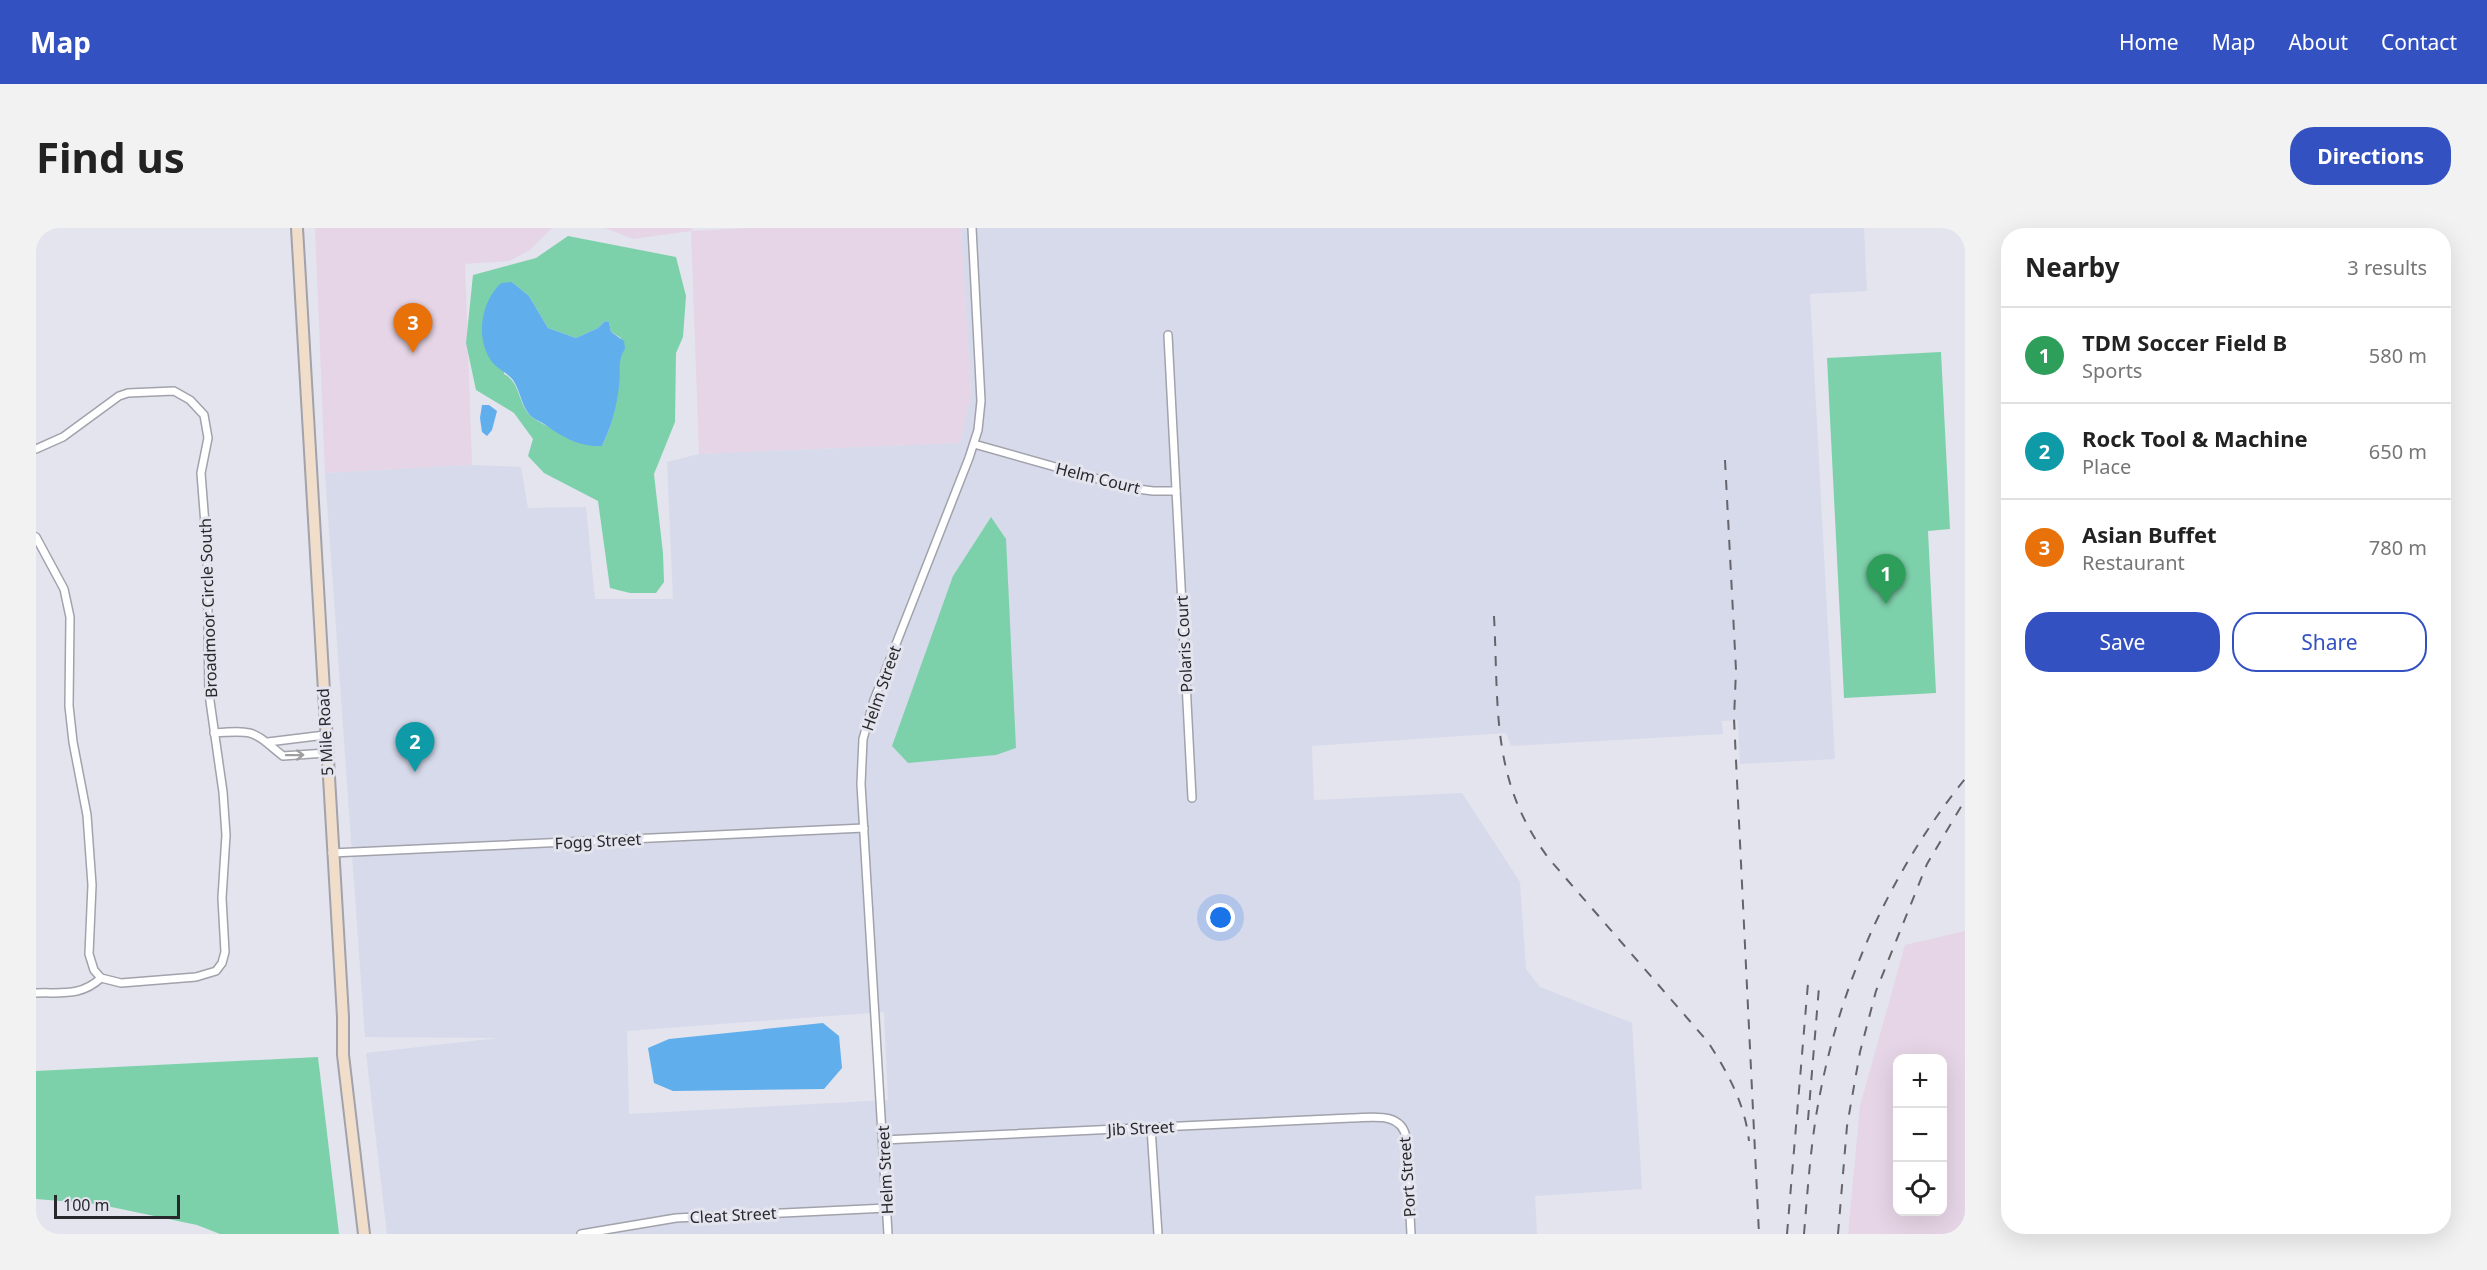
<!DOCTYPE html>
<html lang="en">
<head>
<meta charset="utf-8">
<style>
  :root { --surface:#fff; --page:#f2f2f2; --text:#222; --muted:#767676; --line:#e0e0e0; --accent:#3451c2 }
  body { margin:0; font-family:"Noto Sans",sans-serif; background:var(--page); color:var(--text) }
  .controls { position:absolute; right:18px; bottom:18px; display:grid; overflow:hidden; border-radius:12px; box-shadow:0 6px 24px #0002 }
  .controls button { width:54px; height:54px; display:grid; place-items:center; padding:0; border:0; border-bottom:2px solid var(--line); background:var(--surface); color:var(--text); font:30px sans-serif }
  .scale { position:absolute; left:18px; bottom:15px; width:126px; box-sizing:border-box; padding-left:6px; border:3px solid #28282c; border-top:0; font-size:16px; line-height:21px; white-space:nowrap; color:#28282c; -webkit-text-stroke:4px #e3e4ed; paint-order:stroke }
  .you { position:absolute; left:1185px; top:690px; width:21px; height:21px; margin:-15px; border:4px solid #fff; border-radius:50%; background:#1a73e8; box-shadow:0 0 0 9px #1a73e833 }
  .badge { display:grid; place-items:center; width:39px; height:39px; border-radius:50%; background:var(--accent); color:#fff; font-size:20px; font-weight:700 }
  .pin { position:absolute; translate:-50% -50px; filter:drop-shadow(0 2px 3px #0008) }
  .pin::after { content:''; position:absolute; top:32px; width:21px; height:18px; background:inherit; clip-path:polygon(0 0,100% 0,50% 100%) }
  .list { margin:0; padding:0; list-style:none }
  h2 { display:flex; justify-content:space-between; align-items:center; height:78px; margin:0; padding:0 24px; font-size:26px }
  h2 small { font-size:20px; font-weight:400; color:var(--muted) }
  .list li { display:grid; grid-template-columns:39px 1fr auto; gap:18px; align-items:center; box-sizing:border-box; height:96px; padding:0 24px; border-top:2px solid var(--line) }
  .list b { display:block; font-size:22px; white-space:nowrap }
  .list p { margin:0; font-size:20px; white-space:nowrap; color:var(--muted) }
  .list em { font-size:20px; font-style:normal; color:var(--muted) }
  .actions { display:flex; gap:12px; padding:18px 24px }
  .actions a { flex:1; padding:14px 0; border:2px solid var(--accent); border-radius:24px; text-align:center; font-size:21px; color:var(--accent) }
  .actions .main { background:var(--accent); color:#fff }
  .icon { flex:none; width:33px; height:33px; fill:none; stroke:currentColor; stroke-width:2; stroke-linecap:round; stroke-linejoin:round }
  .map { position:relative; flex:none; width:1929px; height:1006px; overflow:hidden; border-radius:24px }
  header { display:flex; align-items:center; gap:36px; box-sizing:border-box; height:84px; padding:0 30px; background:var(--accent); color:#fff }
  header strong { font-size:28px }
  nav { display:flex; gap:33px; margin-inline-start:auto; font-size:21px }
  .intro { display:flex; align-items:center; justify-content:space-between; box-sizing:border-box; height:144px; padding:0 36px }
  h1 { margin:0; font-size:42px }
  .button { padding:15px 27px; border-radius:24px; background:var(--accent); color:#fff; font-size:21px; font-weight:700 }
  main { display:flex; gap:36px; padding:0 36px }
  aside { flex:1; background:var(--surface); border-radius:24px; box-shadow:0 6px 24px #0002 }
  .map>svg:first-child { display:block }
</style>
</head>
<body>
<header>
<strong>Map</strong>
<nav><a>Home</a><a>Map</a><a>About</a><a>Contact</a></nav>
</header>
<div class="intro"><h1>Find us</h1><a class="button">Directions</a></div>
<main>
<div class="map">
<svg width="1929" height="1006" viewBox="0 0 1929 1006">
  <rect width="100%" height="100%" fill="#e3e4ed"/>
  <g fill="#e6d5e6" fill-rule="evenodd">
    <polygon points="279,0 516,0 494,22 473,33 429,36 436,237 289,245"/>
    <polygon points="569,0 655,0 656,3 712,0 925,0 935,166 924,215 663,226 655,3 597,11"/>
    <path d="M 1929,703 L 1929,1006 L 1812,1006 L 1824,878 L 1869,717 ZM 1862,830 L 1906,830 L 1906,984 L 1862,984 Z"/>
  </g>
  <path fill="#d7daeb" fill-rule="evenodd" d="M 925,0 L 1828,0 L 1831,63 L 1774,66 L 1799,531 L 1704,536 L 1702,492 L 1686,493 L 1687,506 L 1475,518 L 1470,505 L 1276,518 L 1278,572 L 1426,565 L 1484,654 L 1490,741 L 1504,759 L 1596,795 L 1606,961 L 1499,968 L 1501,1006 L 351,1006 L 330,825 L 462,810 L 329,809 L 289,245 L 436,237 L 485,239 L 492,280 L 550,279 L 559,371 L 637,371 L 631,234 L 663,226 L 924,215 L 935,166 ZM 848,784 L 852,872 L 593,886 L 591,803 Z"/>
  <g fill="#7dd1aa" fill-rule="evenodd">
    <path d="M 532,8 L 640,29 L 650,68 L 647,109 L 640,125 L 639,194 L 618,246 L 627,325 L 628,354 L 620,365 L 594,365 L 574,360 L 562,273 L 508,245 L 492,228 L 497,211 L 478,185 L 440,162 L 430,115 L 437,47 L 500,30 ZM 476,54 L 493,68 L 512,100 L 540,110 L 562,100 L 569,93 L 573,94 L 575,104 L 585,110 C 582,147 584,183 566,218 C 548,211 504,200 492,185 C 482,172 483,153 468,146 Z"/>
    <polygon points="1905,124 1914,301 1892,303 1900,465 1808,470 1791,130"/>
    <polygon points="955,289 970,311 980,520 960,527 872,535 856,518 917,348"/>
    <polygon points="282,829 303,1006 184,1006 161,997 61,976 0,971 0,843"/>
  </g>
  <g fill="#61aeed">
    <path d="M 476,54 L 493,68 L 512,100 L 540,110 L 562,100 L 569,93 L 573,94 L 575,104 L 588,113 L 589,121 C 581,132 585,144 583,158 C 581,178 575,200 566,218 C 542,219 527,209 508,196 C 503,193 496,190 493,186 C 485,176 484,162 477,152 C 471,144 459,140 454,131 C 439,107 446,73 465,55 Z"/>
    <polygon points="446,177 453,177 461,183 456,202 451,208 446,204 444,190"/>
    <polygon points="787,795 803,808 806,840 788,861 637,863 618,855 612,820 633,811"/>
  </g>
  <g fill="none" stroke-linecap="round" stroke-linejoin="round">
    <defs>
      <g id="street">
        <polyline points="1132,107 1156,570"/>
        <polyline points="938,216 1094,260 1117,263 1140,263"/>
        <polyline points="0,221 27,209 83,168 92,165 138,163 154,172 168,187 172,210 165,245 171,322 173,466 187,564 190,607 186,670 189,724 186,735 180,743 160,749 85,755 65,750 58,742 53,726 56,657 51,587 37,514 33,478 34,389 28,361 0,309"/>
        <path d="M 178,505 C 220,502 216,503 247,528 L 290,525"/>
        <polyline points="232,514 289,507"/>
        <polyline points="296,625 828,600"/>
        <path d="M 0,765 C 26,764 44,769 65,750"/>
        <polyline points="1115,900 1122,1006"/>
        <path d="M 847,912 L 1315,890 C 1335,890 1365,883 1370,909 L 1375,1006"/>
        <polyline points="545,1006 640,990 851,980"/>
        <polyline points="852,1006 825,556 827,511 838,472 933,230 942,202 945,173 936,0"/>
      </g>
      <polyline id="secondary" points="261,0 307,789 307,827 328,1006"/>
    </defs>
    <use href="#street" stroke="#a1a2ab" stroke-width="10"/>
    <use href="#secondary" stroke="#a1a2ab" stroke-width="14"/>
    <use href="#street" stroke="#fff" stroke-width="7"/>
    <use href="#secondary" stroke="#f0deca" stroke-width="10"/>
    <g stroke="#64646a" stroke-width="2" stroke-dasharray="10 10" stroke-linecap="butt">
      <polyline points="1689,232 1700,442 1698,491 1723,1006"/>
      <path d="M 1458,388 C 1463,481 1454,554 1514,632 L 1672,814 C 1692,845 1709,876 1713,913"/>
      <polyline points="1772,892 1783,759"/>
      <polyline points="1751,1006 1772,755"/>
      <path d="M 1768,1006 C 1772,958 1775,909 1785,861 C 1807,749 1857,640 1929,551"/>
      <polyline points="1802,1006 1811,898 1824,824 1840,763 1891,636 1929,572"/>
    </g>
  </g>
  <defs><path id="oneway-shaft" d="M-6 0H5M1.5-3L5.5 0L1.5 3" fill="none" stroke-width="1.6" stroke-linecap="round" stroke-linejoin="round" transform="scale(1.5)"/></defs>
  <use stroke="#9e9ea0" href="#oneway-shaft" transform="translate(259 527) rotate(-1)"/>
  <g text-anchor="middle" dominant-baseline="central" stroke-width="6" stroke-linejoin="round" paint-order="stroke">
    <g font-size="16" fill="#28282c" stroke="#e3e4ed">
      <text transform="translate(1062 250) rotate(14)">Helm Court</text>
      <text transform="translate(172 380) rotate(-92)">Broadmoor Circle South</text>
      <text transform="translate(1148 416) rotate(-93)">Polaris Court</text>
      <text transform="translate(845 460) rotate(-71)">Helm Street</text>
      <text transform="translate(289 504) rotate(-93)">5 Mile Road</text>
      <text transform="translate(562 613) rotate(-3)">Fogg Street</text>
      <text transform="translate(1105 900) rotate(-3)">Jib Street</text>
      <text transform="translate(849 942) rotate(-93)">Helm Street</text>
      <text transform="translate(1371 949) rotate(-94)">Port Street</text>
      <text transform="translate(697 987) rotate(-3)">Cleat Street</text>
    </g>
  </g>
</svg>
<div class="controls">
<button>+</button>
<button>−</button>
<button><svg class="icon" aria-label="locate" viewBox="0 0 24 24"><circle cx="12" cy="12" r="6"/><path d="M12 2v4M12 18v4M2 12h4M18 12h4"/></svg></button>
</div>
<div class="scale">100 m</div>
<div class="you"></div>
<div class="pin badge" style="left:1850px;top:376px;background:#2e9e5b">1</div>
<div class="pin badge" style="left:379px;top:544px;background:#0f9aa8">2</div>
<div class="pin badge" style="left:377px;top:125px;background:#e8710a">3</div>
</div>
<aside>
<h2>Nearby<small>3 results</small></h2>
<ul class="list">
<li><span class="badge" style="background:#2e9e5b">1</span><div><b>TDM Soccer Field B</b><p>Sports</p></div><em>580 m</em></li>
<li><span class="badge" style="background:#0f9aa8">2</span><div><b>Rock Tool &amp; Machine</b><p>Place</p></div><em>650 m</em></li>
<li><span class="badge" style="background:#e8710a">3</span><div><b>Asian Buffet</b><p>Restaurant</p></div><em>780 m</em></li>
</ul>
<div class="actions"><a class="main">Save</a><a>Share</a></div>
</aside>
</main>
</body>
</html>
